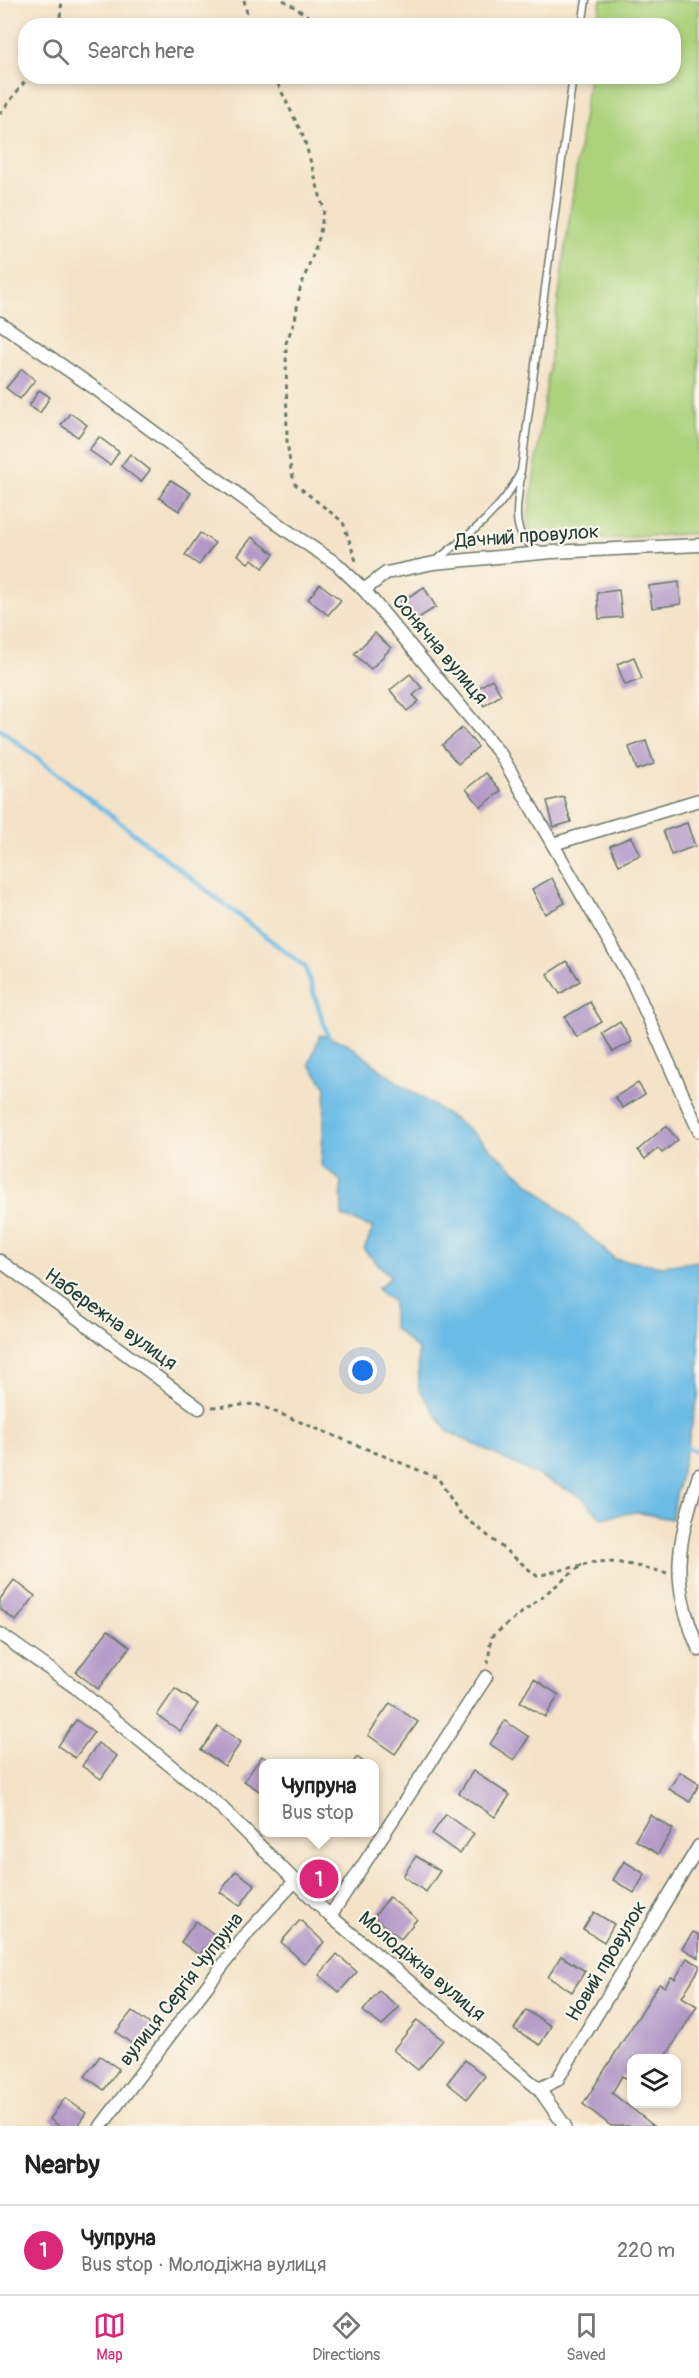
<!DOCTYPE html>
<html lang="en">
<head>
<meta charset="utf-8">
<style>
  :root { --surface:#fff; --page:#f2f2f2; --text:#222; --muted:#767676; --line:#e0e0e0; --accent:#db2777 }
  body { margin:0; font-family:Pangolin,sans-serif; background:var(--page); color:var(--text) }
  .controls { position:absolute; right:18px; bottom:18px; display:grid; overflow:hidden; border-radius:12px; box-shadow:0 3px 9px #0003 }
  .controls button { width:54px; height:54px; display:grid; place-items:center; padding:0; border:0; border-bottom:2px solid var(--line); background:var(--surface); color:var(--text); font:30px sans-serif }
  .you { position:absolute; left:363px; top:1371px; width:21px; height:21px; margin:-15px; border:4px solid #fff; border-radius:50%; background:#1a73e8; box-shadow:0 0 0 9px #1a73e833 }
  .badge { display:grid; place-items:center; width:39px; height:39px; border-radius:50%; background:var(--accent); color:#fff; font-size:20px; font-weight:700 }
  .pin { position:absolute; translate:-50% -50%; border:3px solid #fff; box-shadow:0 2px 6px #0006 }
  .popup { position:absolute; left:259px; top:1759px; width:120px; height:78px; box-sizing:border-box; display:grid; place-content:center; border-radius:12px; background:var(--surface); filter:drop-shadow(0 2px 4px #0005); font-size:20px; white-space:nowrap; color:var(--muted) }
  .popup b { font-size:22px; color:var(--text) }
  .popup::after { content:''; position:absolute; left:50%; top:100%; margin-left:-12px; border:12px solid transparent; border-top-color:var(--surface) }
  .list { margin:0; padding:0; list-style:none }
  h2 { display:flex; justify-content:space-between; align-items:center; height:78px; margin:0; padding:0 24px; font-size:26px }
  h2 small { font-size:20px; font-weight:400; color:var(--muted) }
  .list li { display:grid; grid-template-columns:39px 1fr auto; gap:18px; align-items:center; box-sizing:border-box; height:90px; padding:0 24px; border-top:2px solid var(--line) }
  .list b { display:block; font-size:22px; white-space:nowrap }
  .list p { margin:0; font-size:20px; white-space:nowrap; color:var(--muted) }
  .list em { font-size:20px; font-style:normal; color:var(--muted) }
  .icon { flex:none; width:33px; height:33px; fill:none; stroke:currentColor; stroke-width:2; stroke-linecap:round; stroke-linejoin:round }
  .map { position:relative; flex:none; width:699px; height:2126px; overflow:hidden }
  .search { position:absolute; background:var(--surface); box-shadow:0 3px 9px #0003; left:18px; right:18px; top:18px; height:66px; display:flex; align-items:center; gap:15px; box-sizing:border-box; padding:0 21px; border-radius:24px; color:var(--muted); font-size:22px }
  .sheet { height:168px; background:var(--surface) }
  nav { display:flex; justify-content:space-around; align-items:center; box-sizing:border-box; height:84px; border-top:2px solid var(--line); background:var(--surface); font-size:16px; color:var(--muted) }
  nav a { display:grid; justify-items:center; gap:3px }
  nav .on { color:var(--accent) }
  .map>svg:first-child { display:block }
</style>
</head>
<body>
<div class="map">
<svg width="699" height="2126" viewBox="0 0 699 2126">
  <rect width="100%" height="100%" fill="#fbf7ec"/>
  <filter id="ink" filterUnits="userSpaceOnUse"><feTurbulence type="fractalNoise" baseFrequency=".0167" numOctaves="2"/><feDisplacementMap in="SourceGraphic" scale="12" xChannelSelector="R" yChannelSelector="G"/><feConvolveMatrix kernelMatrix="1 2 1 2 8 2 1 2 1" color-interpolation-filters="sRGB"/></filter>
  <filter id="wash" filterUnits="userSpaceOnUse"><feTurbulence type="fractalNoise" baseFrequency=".008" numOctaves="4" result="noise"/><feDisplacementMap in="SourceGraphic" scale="24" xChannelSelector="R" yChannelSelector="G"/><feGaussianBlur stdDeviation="1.35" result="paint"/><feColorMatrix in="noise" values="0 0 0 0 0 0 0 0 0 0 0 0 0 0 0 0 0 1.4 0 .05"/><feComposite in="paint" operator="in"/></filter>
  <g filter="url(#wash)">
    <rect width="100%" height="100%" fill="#f4e2c7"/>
    <polygon fill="#acd27c" stroke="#668858" stroke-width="1.5" points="601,0 699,0 699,533 542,543 527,527 589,77 674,76 674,26 597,25"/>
    <polygon fill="#6abbe5" stroke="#447c8c" stroke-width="1.5" points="320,1035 347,1043 393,1079 466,1127 615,1259 663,1266 699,1261 699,1393 671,1519 636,1512 601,1518 582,1497 447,1431 419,1389 418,1350 393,1327 393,1302 377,1289 391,1277 364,1250 373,1228 342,1216 341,1181 321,1165 326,1087 309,1064"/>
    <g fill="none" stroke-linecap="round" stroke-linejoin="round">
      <g stroke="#6abbe5" stroke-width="4.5">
        <polyline points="0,729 305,967 330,1042"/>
        <polyline points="681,1447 699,1451"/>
      </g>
    </g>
    <g id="blocks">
      <g fill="#b399c8">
        <polygon points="22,369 35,380 20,399 6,388"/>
        <polygon points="39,390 50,397 40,413 29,406"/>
        <polygon points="70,413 87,425 78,437 61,425"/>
        <polygon points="99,437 119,452 110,465 89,450"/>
        <polygon points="130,454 150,470 141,482 121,466"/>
        <polygon points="171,480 191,493 179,511 159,498"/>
        <polygon points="200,533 215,543 199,565 185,555"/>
        <polygon points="252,537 274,554 263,568 252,559 248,563 238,555"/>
        <polygon points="679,582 681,604 652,608 649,586"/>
        <polygon points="320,584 341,600 328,615 308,599"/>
        <polygon points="424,587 436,607 412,622 400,602"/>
        <polygon points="619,590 622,617 599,619 597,593"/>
        <polygon points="375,633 391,648 371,669 354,654"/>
        <polygon points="634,657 642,679 625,685 617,664"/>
        <polygon points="410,674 422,688 413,695 419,701 407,711 390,690"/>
        <polygon points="492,679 501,695 484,706 474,691"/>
        <polygon points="462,728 478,747 458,764 442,745"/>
        <polygon points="646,741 654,764 637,770 629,747"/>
        <polygon points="486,773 501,791 481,807 466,789"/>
        <polygon points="564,797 571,822 554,827 547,801"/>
        <polygon points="687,823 695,846 671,855 663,831"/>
        <polygon points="631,837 640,855 619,865 610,846"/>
        <polygon points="552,878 565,903 545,914 532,889"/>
        <polygon points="567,961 580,981 560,994 547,974"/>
        <polygon points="590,1002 602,1022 577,1037 565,1017"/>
        <polygon points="620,1022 632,1042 613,1052 602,1033"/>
        <polygon points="638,1083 645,1094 623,1108 615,1097"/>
        <polygon points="666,1126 678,1140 662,1153 658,1148 645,1159 638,1150"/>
        <polygon points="14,1580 35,1596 16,1621 0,1609 0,1599"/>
        <polygon points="108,1630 130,1647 98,1689 76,1672"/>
        <polygon points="534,1679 559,1695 545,1717 520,1702"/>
        <polygon points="175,1689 198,1704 180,1731 157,1715"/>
        <polygon points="390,1703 418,1722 395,1754 368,1735"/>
        <polygon points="76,1720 94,1732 75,1758 58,1746"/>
        <polygon points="505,1721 529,1737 514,1760 490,1744"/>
        <polygon points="218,1726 241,1742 225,1766 201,1750"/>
        <polygon points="98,1743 117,1756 101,1779 82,1766"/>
        <polygon points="262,1756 273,1764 264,1764 264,1794 244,1781"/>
        <polygon points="357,1757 366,1764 352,1764"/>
        <polygon points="473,1771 510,1795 495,1817 459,1793"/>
        <polygon points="680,1772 699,1784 690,1802 669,1789"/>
        <polygon points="446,1814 474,1834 460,1854 432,1834"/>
        <polygon points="650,1815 673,1829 658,1854 635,1840"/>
        <polygon points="416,1856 440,1871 426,1892 403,1876"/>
        <polygon points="624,1861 645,1874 634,1893 613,1880"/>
        <polygon points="236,1871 255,1885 240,1906 220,1892"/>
        <polygon points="389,1897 417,1919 401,1939 374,1917"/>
        <polygon points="594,1912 614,1924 604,1942 583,1929"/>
        <polygon points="300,1920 324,1942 305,1964 281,1942"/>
        <polygon points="196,1921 215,1935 199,1955 181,1942"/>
        <polygon points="693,1932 699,1935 699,1958 682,1948"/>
        <polygon points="337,1954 357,1972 339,1992 319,1975"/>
        <polygon points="561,1956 585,1971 572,1992 548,1977"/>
        <polygon points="687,1958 699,1965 699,1969 682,1997 697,2006 665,2058 632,2058 632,2081 622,2076 612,2093 654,2126 611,2126 583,2104 659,1984 665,1987 671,1977 675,1979"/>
        <polygon points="379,1991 399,2007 382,2026 363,2011"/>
        <polygon points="526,2010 551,2026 540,2045 514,2029"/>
        <polygon points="132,2011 152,2026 136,2047 116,2032"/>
        <polygon points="417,2020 443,2040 418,2070 393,2050"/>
        <polygon points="100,2056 119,2069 104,2090 85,2076"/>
        <polygon points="465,2060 485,2076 467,2099 447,2083"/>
        <polygon points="65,2098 86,2113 77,2126 59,2126 50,2119"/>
      </g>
    </g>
  </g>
  <g filter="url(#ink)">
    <use href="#blocks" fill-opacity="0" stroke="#6a7767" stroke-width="1.5"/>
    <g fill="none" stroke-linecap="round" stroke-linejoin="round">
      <defs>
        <g id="service">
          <polyline points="582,26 586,0"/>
          <path d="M 521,477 C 517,504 508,541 542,550"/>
          <path d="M 435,561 C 469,535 503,510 521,471 L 573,76"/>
        </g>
        <g id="minor">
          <polyline points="0,323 96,389 286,530 337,564 364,590 501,755 632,981 699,1131"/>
          <polyline points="364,590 386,573 434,563 552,552 699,545"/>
          <polyline points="553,844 699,800"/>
          <polyline points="0,1261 199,1408"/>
          <path d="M 699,1475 C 677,1546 669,1579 699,1650"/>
          <polyline points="0,1634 75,1687 222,1808 330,1916 539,2089 565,2126"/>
          <polyline points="330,1916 486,1677"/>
          <polyline points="539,2089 557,2080 699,1846"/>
          <polyline points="101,2126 248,1932 296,1880"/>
        </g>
      </defs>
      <use href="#service" stroke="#6a7767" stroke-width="9"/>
      <use href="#minor" stroke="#6a7767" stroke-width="15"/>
      <g stroke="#6a7767" stroke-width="3" stroke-dasharray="4.5 4.5" stroke-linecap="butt">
        <polyline points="244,0 250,26"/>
        <polyline points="283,0 308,16 348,26"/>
        <polyline points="59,26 62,0"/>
        <polyline points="274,76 304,138 324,210 319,238 300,289 295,320 286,343 287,441 291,470 295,484 343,522 357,564"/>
        <polyline points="0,114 29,76"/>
        <polyline points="212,1407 256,1404 438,1478 459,1512 537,1576 582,1565"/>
        <path d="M 488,1664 L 491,1637 L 582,1565 C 608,1556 641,1568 668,1573"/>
      </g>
      <use href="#service" stroke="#fff" stroke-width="6"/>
      <use href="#minor" stroke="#fff" stroke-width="12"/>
    </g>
  </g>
  <g text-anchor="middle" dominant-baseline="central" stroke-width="4.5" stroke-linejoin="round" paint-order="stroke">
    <g font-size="20" fill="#1f3d34" stroke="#fbf7ec">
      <text transform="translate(527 536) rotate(-4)">Дачний провулок</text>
      <text transform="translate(440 649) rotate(50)">Сонячна вулиця</text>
      <text transform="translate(111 1319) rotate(36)">Набережна вулиця</text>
      <text transform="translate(606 1961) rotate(-59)">Новий провулок</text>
      <text transform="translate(422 1966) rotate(40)">Молодіжна вулиця</text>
      <text transform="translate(181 1989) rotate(-52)">вулиця Сергія Чупруна</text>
    </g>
  </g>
</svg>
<div class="controls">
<button><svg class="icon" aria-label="layers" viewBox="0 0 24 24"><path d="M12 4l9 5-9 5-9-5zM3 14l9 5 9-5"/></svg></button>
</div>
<div class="you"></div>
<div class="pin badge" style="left:319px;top:1879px">1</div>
<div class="popup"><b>Чупруна</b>Bus stop</div>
<div class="search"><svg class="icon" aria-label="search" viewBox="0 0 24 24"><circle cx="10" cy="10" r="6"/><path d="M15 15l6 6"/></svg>Search here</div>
</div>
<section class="sheet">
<h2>Nearby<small></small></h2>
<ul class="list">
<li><span class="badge">1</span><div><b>Чупруна</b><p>Bus stop · Молодіжна вулиця</p></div><em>220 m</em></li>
</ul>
</section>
<nav>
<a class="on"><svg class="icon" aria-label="map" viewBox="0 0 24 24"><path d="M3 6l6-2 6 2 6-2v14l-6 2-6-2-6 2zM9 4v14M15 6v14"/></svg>Map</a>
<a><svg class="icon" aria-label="directions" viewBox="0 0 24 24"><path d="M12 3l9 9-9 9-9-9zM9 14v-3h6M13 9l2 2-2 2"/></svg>Directions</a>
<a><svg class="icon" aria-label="saved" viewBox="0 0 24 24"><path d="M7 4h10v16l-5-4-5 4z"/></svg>Saved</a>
</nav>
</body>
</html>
